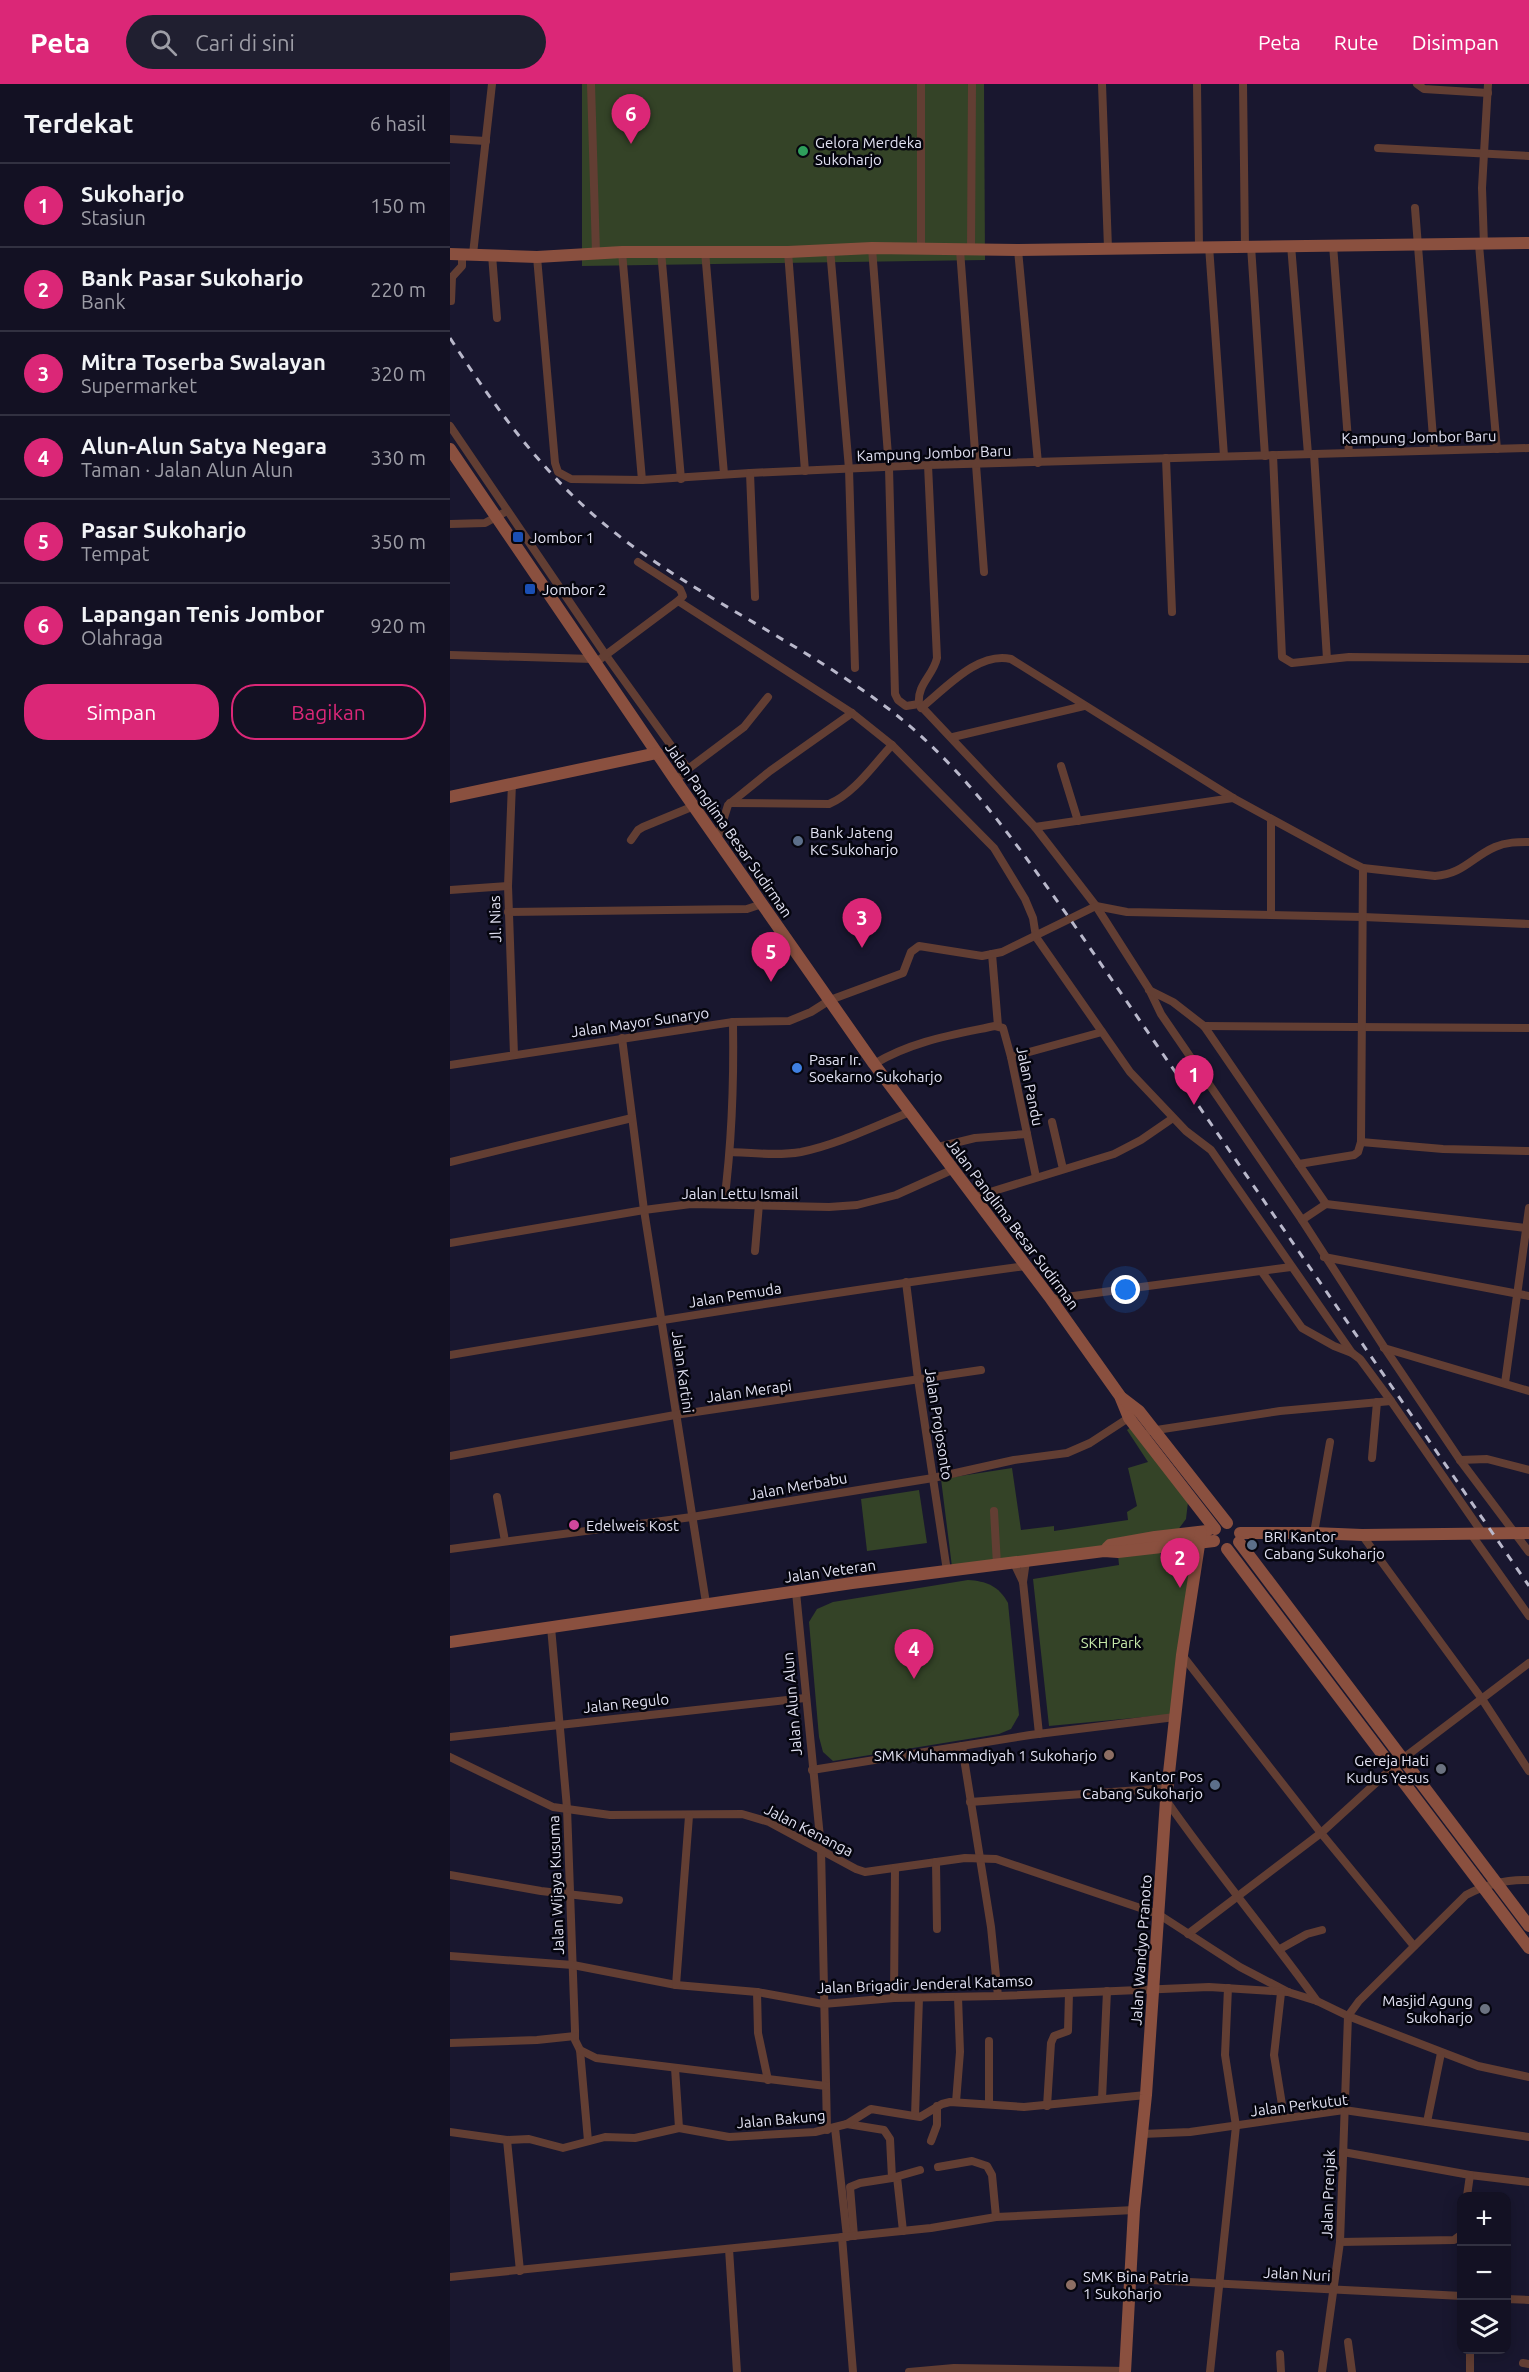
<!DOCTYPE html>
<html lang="id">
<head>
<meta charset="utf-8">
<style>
  :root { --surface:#131123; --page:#201f30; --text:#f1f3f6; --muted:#9d9da6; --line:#323141; --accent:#db2777 }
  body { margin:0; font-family:Ubuntu,sans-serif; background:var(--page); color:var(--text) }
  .controls { position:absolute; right:18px; bottom:18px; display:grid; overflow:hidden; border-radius:12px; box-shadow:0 3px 15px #0003 }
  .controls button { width:54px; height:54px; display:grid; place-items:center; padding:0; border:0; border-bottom:2px solid var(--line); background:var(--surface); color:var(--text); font:30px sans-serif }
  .you { position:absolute; left:676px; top:1206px; width:21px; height:21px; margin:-15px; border:4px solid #fff; border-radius:50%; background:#1a73e8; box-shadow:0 0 0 9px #1a73e833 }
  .badge { display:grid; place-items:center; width:39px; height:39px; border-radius:50%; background:var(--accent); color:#fff; font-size:20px; font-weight:700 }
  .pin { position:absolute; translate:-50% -50px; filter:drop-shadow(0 2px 3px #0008) }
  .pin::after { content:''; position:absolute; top:32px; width:21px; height:18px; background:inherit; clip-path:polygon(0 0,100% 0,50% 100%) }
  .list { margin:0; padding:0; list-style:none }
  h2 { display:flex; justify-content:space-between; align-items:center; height:78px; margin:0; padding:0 24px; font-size:26px }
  h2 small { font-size:20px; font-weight:400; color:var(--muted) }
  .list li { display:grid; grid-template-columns:39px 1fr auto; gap:18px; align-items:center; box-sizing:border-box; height:84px; padding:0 24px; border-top:2px solid var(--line) }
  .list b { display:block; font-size:22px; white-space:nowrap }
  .list p { margin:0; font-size:20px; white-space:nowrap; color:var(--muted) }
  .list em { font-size:20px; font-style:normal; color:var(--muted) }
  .actions { display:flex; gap:12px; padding:18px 24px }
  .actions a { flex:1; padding:14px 0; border:2px solid var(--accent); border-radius:24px; text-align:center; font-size:21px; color:var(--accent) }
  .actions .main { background:var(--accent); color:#fff }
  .icon { flex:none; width:33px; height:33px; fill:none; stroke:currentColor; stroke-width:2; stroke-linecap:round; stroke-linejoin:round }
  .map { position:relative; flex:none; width:1079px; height:2288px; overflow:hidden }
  header { display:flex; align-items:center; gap:36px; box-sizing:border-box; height:84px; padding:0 30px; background:var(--accent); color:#fff }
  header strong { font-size:28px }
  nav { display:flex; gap:33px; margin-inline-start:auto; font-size:21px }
  .search { width:420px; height:54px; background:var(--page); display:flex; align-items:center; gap:15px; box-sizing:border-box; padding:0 21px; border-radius:33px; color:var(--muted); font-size:22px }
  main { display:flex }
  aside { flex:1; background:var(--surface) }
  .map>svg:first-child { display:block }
</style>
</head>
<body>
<header>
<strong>Peta</strong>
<div class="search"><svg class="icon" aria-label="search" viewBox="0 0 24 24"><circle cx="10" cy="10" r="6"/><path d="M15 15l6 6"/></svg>Cari di sini</div>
<nav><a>Peta</a><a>Rute</a><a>Disimpan</a></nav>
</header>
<main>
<aside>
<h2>Terdekat<small>6 hasil</small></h2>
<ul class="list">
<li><span class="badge">1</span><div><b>Sukoharjo</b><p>Stasiun</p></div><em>150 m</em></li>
<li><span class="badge">2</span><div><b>Bank Pasar Sukoharjo</b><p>Bank</p></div><em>220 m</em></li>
<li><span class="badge">3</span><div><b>Mitra Toserba Swalayan</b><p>Supermarket</p></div><em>320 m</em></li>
<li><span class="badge">4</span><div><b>Alun-Alun Satya Negara</b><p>Taman · Jalan Alun Alun</p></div><em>330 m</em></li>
<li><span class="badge">5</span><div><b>Pasar Sukoharjo</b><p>Tempat</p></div><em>350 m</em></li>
<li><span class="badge">6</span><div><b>Lapangan Tenis Jombor</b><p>Olahraga</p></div><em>920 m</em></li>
</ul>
<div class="actions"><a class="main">Simpan</a><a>Bagikan</a></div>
</aside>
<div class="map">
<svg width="1079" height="2288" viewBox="0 0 1079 2288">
  <rect width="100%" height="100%" fill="#19172f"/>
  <g fill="#344327">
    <polygon points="132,0 534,0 535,176 132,182"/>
    <polygon points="687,1338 738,1418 736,1435 719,1458 502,1483 491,1395 562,1384 571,1446 604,1442 604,1447 678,1436 677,1428 687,1422 678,1384 698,1378 677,1346"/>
    <polygon points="469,1406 477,1459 417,1467 411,1415"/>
    <polygon points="709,1467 712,1475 716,1474 740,1490 726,1630 599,1642 583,1495 669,1481 668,1471"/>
    <path d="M 518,1496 C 536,1497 549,1502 558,1519 L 569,1631 L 561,1645 L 549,1650 L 383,1677 L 373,1668 L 369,1653 L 359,1538 L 367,1525 L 383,1518 Z"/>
  </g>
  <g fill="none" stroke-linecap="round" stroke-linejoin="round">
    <g stroke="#623e33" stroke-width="8">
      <polyline points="141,0 146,169"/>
      <polyline points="471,0 471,165"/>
      <polyline points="652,0 658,164"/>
      <polyline points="747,0 749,163"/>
      <polyline points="793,0 795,162"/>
      <polyline points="967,0 974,5 1038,9"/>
      <polyline points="0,55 36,57"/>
      <polyline points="928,64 1079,72"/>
      <polyline points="965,124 984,366"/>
      <polyline points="841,161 858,370"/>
      <polyline points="883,161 899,369"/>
      <polyline points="1029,161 1047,365"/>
      <polyline points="1034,161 1032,104 1038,0"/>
      <polyline points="759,162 774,372"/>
      <polyline points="801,162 815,372"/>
      <polyline points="422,164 439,384 445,610 448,616 456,622 469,620"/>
      <polyline points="380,165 399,385 405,584"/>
      <polyline points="510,166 534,488"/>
      <polyline points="521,166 522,0"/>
      <polyline points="568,166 588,379"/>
      <polyline points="211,167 231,395"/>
      <polyline points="255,167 274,390"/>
      <polyline points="172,168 192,396"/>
      <polyline points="338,168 355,387"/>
      <polyline points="23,170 42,0"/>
      <polyline points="42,171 47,234"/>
      <polyline points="87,173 105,379 108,388 121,395 192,396 300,389 478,381 1079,364"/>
      <polyline points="1,217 2,193 12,182 12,170"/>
      <polyline points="0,342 155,570 238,685"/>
      <polyline points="864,370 877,575"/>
      <polyline points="823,371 832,573 842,579 899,573 1079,575"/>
      <polyline points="716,374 722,528"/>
      <path d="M 478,381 L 487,574 C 483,592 467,600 469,620 L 585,743 L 646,822 L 699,905 L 711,930 L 852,1136 L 934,1263 L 1010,1376 L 1079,1468"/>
      <polyline points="300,389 305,513"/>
      <polyline points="0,440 35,439 57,427"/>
      <polyline points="188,478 230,505 233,512 228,517"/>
      <polyline points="0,571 143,575"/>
      <polyline points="145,579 228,517 402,629 442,661 544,764 575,815 583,834 586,853 680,988 736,1047 761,1066 902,1269 910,1275 941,1317 1033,1450"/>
      <path d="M 471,624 C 495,605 528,567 561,575 L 783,714 L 897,776 L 913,784 L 985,792 C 1013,790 1022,773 1045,763 C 1056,758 1068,758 1079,758"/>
      <polyline points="503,653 634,622"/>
      <polyline points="611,682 628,737"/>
      <polyline points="226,697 238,685 294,643 318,613"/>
      <polyline points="62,699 58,802 64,971"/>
      <path d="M 280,719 L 379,720 C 404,710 424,680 442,661"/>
      <polyline points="821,736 821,831"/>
      <polyline points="585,743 783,714"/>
      <polyline points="181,756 188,746 193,743 244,722"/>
      <polyline points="267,756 278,721 320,687 402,629"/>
      <polyline points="0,806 58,802"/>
      <polyline points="58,828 297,825 312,820"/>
      <polyline points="542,870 548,942"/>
      <polyline points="699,906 723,918 754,942 876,1120"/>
      <polyline points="754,942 1079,944"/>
      <polyline points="172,954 194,1126 256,1519"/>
      <polyline points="561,973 652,948"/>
      <path d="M 424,980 C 462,957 502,951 545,942 L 553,944 L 561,973 L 586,1093"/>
      <polyline points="0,981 283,938 339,937 361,928 380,916 453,889 461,868 469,862 532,872 552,868 646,822 677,828 913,833 1079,840"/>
      <polyline points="602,1038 613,1085"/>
      <polyline points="911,1058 993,1065 1079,1067"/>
      <polyline points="488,1063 525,1054 577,1050"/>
      <path d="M 281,1068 C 304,1069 328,1072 351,1068 C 389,1060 425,1042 460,1028"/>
      <polyline points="0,1078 182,1034"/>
      <polyline points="849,1080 904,1071 908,1068 911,1058 913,784"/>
      <polyline points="524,1113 664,1070 691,1056 723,1034"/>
      <path d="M 274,1119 C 282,1058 284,999 283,938"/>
      <polyline points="852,1136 876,1120 1076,1144"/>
      <polyline points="0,1159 194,1126 241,1120 379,1123 407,1121 446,1111 504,1085"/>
      <polyline points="305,1167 309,1120"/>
      <polyline points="874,1173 1079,1212"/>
      <polyline points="812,1188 852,1244 884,1262 902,1269"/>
      <polyline points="456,1198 468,1295 497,1487"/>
      <polyline points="601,1215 841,1183"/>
      <polyline points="934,1264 1079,1307"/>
      <path d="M 0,1271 C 191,1239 383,1208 575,1182"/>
      <polyline points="1055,1299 1079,1124"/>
      <polyline points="700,1347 830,1327 941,1317"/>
      <polyline points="0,1372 225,1331 531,1286"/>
      <polyline points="922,1374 927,1318"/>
      <polyline points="1010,1376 1037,1375 1079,1386"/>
      <polyline points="47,1413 55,1457"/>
      <polyline points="544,1427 547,1481"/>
      <polyline points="864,1449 880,1358"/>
      <polyline points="1021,1450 1079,1532"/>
      <polyline points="912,1451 1032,1615 1079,1687"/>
      <polyline points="0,1465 242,1433 483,1394 564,1376 617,1369 640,1359 683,1331"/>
      <polyline points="564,1479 573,1498 589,1650"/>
      <polyline points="573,1498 576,1477"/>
      <polyline points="346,1508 371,1764 377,2046"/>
      <polyline points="101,1543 117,1724 125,1947 125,1956 130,1966 138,2057"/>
      <polyline points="732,1571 871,1749 964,1862"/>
      <polyline points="0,1653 355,1614"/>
      <polyline points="512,1662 541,1843 548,1912"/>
      <polyline points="0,1673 103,1723 160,1731 292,1730 319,1738 406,1785 415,1788 515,1774 546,1775 708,1830 790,1883 838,1908 867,1917 898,1932 1028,1982 1079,1993"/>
      <polyline points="362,1686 580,1651 725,1633"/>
      <path d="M 716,1716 C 764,1785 818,1849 867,1917"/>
      <polyline points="520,1718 718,1704"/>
      <polyline points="486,1778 487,1845"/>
      <polyline points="0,1791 91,1807 169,1816"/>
      <polyline points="738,1850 871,1749 951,1676 1079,1579"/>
      <polyline points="830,1865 857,1850 872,1846"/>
      <polyline points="0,1872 123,1881 226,1901 307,1908 373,1920 444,1914 548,1912 759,1903 838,1908"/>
      <polyline points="226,1901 239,1732"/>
      <polyline points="307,1908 308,1949 318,1996"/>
      <polyline points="831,1909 824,1971 834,2033"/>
      <polyline points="444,1914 445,1784"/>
      <polyline points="0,1959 87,1956 125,1952"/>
      <polyline points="130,1966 146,1974 376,2002"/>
      <polyline points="225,1984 229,2044"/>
      <polyline points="652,2015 657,1907"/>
      <polyline points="506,2018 510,1968 508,1913"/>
      <polyline points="539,2020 539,1957"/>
      <polyline points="597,2022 601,1959 604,1952 618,1947 619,1909"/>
      <polyline points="465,2032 469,1914"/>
      <polyline points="977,2038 991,1969"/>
      <polyline points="397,2040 434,2046 440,2055 442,2094 410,2099 400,2103 404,2152"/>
      <polyline points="385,2044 397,2153"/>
      <polyline points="0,2048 57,2056 79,2055 113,2064 155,2053 185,2054 229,2044 279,2053 365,2048 397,2040 421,2025 470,2033 492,2020 500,2018 574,2023 696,2011"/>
      <polyline points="692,2050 740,2048 894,2026 1079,2053"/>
      <polyline points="57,2056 70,2187"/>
      <polyline points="481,2057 487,2041 487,2022"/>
      <polyline points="893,2068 1020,2091 1079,2098"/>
      <polyline points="488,2083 522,2077 537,2082 542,2091 546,2133"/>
      <polyline points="447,2093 453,2147"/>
      <polyline points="442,2094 470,2086"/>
      <polyline points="1017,2112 1020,2091"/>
      <polyline points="392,2153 403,2288"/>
      <polyline points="890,2158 1004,2156 1012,2150"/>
      <polyline points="279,2165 287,2288"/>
      <polyline points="0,2193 481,2144 546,2133 684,2126"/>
      <polyline points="681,2195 1012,2212"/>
      <polyline points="1056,2215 1079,2216"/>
      <polyline points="898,2258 902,2288"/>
      <polyline points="1020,2266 1020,2288"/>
      <polyline points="830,2270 831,2288"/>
      <polyline points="1073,2279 1079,2280"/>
      <polyline points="459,2288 504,2284 676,2287"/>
      <polyline points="760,2288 786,2042 775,1971 778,1904"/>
      <path d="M 872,2288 L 890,2158 L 898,1932 L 909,1917 L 1016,1811 C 1036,1800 1056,1795 1079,1796"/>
    </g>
    <g stroke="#8a503f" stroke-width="12">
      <polyline points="0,170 87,173 172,168 338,168 422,164 568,166 1079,159"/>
      <polyline points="0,365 226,697 424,980 601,1215 670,1312 679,1334 765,1445"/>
      <polyline points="0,713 207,669"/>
      <polyline points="672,1314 689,1327 777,1439"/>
      <polyline points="790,1449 864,1449 912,1451 1079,1449"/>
      <polyline points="789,1458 1079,1842"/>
      <polyline points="657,1464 660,1461 705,1453 757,1447"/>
      <polyline points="777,1465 1079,1864"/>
      <polyline points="0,1558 402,1499 654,1467 668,1468 764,1457"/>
      <polyline points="675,2288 684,2126 696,2011 716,1716 732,1571 751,1448"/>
    </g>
    <path stroke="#b9b8cb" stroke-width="3" stroke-dasharray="8 8" stroke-linecap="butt" d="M 0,254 C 52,334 103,404 181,461 C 265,522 361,565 444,629 C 516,686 567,761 620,835 L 1079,1502"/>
  </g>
  <circle fill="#2e9e5b" stroke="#05050e" stroke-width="2" cx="353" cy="67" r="6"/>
  <g fill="#1a4fb4" stroke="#05050e" stroke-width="2">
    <rect x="62" y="447" width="12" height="12" rx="3"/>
    <rect x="74" y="499" width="12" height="12" rx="3"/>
  </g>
  <g fill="#5c6f8a" stroke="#05050e" stroke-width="2">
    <circle cx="348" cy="757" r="6"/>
    <circle cx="802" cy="1461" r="6"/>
    <circle cx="765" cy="1701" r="6"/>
  </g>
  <circle fill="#3f7fe0" stroke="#05050e" stroke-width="2" cx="347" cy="984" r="6"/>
  <circle fill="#d1479c" stroke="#05050e" stroke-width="2" cx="124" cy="1441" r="6"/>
  <g fill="#8d6e63" stroke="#05050e" stroke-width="2">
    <circle cx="659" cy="1671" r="6"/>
    <circle cx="621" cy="2201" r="6"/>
  </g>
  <g fill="#6b7280" stroke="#05050e" stroke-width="2">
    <circle cx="991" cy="1685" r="6"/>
    <circle cx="1035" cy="1925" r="6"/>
  </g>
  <g text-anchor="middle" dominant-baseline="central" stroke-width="5" stroke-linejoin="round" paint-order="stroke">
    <g font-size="15" fill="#e2e2f3" stroke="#05050e" text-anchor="start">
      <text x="365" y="58">Gelora Merdeka<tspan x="365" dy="17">Sukoharjo</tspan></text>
      <text x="80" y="453">Jombor 1</text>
      <text x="92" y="505">Jombor 2</text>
      <text x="360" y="748">Bank Jateng<tspan x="360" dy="17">KC Sukoharjo</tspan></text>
      <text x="359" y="975">Pasar Ir.<tspan x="359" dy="17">Soekarno Sukoharjo</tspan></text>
      <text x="136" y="1441">Edelweis Kost</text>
      <text x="814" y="1452">BRI Kantor<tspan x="814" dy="17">Cabang Sukoharjo</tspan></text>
      <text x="647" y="1671" text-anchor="end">SMK Muhammadiyah 1 Sukoharjo</text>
      <text x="979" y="1676" text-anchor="end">Gereja Hati<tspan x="979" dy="17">Kudus Yesus</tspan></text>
      <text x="753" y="1692" text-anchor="end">Kantor Pos<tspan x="753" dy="17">Cabang Sukoharjo</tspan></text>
      <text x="1023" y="1916" text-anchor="end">Masjid Agung<tspan x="1023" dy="17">Sukoharjo</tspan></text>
      <text x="633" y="2192">SMK Bina Patria<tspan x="633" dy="17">1 Sukoharjo</tspan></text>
    </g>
    <g font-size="15" fill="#e2e2f3" stroke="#05050e">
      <text transform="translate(969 353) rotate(-1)">Kampung Jombor Baru</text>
      <text transform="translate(484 369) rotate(-2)">Kampung Jombor Baru</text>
      <text transform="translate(279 746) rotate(55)">Jalan Panglima Besar Sudirman</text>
      <text transform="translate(45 835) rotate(-92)">Jl. Nias</text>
      <text transform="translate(190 938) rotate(-8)">Jalan Mayor Sunaryo</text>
      <text transform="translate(580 1002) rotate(78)">Jalan Pandu</text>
      <text x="290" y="1109">Jalan Lettu Ismail</text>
      <text transform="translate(563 1140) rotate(53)">Jalan Panglima Besar Sudirman</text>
      <text transform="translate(285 1211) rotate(-9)">Jalan Pemuda</text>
      <text transform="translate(233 1288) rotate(82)">Jalan Kartini</text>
      <text transform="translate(299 1307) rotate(-8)">Jalan Merapi</text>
      <text transform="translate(489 1340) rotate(81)">Jalan Projosonto</text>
      <text transform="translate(348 1402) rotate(-10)">Jalan Merbabu</text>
      <text transform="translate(380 1487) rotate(-8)">Jalan Veteran</text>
      <text transform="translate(176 1619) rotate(-6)">Jalan Regulo</text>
      <text transform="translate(342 1620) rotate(-95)">Jalan Alun Alun</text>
      <text transform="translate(359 1746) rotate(27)">Jalan Kenanga</text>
      <text transform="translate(106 1801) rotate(-92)">Jalan Wijaya Kusuma</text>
      <text transform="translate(691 1866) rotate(-86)">Jalan Wandyo Pranoto</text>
      <text transform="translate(475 1900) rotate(-2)">Jalan Brigadir Jenderal Katamso</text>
      <text transform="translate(849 2021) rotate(-7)">Jalan Perkutut</text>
      <text transform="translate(331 2035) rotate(-5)">Jalan Bakung</text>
      <text transform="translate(878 2110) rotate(-88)">Jalan Prenjak</text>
      <text transform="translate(847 2190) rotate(3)">Jalan Nuri</text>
    </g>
    <g font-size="15" fill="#c6e8a9" stroke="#05050e">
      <text x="661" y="1558">SKH Park</text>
    </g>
  </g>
</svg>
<div class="controls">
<button>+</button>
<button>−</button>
<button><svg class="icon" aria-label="layers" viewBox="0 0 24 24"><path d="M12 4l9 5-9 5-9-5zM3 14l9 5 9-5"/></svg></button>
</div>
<div class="you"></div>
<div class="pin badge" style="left:744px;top:1021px">1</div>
<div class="pin badge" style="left:730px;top:1504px">2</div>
<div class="pin badge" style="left:412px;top:864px">3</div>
<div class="pin badge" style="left:464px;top:1595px">4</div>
<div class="pin badge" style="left:321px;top:898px">5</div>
<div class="pin badge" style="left:181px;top:60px">6</div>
</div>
</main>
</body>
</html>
